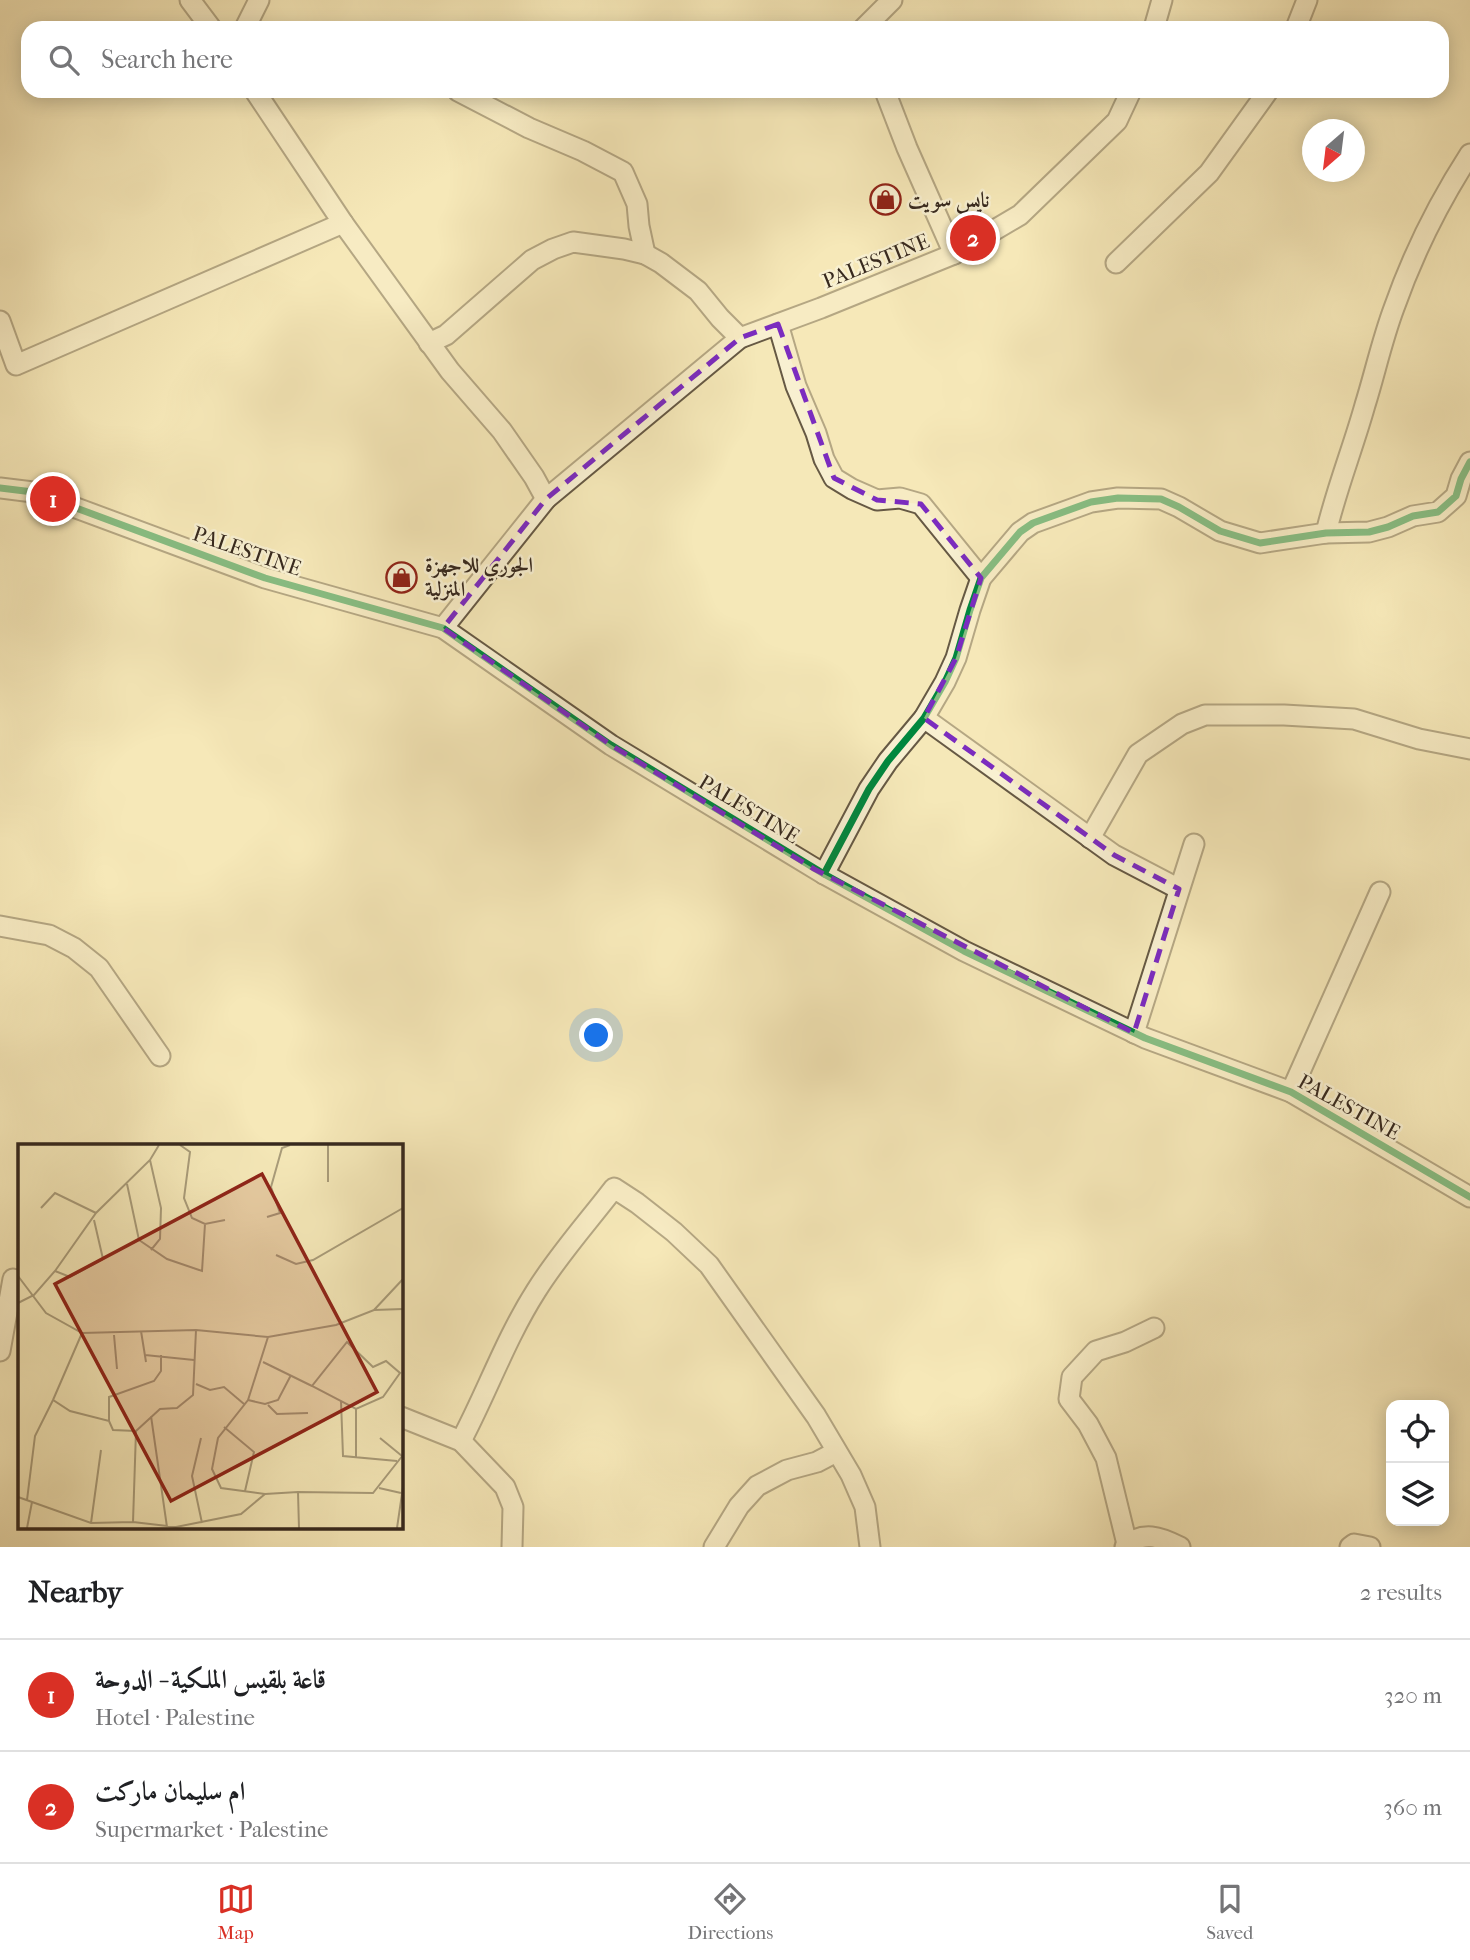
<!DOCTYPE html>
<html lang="en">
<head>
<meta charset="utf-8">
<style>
  :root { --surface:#fff; --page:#f6f6f6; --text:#202124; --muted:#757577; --line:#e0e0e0; --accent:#d93025 }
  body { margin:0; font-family:"IM FELL French Canon",Amiri,serif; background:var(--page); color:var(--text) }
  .controls { position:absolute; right:21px; bottom:21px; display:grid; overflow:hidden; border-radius:14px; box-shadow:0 4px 18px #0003 }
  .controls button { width:63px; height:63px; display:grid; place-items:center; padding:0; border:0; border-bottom:2px solid var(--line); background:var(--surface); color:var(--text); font:35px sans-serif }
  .compass { position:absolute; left:1302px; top:119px; width:63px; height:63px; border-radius:50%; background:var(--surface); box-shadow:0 4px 18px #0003; rotate:208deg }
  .you { position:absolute; left:597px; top:1036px; width:24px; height:24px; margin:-18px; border:5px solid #fff; border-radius:50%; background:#1a73e8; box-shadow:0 0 0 10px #1a73e833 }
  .badge { display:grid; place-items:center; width:46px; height:46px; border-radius:50%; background:var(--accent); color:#fff; font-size:23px; font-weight:700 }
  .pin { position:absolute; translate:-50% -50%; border:4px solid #fff; box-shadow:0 2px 7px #0006 }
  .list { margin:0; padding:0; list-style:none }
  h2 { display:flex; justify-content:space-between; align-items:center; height:91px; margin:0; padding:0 28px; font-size:30px }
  h2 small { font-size:23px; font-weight:400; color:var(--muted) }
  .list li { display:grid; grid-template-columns:46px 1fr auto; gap:21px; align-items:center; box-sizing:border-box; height:112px; padding:0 28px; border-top:2px solid var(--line) }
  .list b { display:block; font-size:26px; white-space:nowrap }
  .list p { margin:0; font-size:23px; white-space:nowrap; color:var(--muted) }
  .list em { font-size:23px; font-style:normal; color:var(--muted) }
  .icon { flex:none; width:38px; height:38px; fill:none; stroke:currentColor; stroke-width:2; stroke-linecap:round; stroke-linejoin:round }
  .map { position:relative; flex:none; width:1470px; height:1547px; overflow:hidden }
  .search { position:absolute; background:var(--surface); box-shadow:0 4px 18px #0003; left:21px; right:21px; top:21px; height:77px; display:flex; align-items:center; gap:18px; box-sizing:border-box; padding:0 24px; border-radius:21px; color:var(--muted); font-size:26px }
  .sheet { height:315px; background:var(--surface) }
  nav { display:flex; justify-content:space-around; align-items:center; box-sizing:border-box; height:98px; border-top:2px solid var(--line); background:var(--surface); font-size:19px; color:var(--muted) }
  nav a { display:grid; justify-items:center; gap:4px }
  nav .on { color:var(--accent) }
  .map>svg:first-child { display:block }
</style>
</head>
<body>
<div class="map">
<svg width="1470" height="1547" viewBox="0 0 1470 1547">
  <rect width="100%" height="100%" fill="#f5e8b8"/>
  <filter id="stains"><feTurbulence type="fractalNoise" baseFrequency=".00286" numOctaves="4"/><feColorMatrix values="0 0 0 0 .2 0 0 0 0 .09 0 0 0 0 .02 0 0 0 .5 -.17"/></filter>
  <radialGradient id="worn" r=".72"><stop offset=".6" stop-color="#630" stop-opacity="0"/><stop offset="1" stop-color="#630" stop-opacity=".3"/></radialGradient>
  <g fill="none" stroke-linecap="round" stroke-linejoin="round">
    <defs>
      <g id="minor">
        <polyline points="190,0 211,28"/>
        <polyline points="245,28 259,0"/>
        <polyline points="864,28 892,0"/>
        <polyline points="1154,28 1162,0"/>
        <polyline points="1296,28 1307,0"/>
        <polyline points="458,91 529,128 583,151 623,172 637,204 639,226 645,254"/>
        <polyline points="885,91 907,148 954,254"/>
        <polyline points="343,223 450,371 502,431 534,477 546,499"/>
        <polyline points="1116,263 1209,173 1268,91"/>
        <polyline points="0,321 16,365 343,223 255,91"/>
        <polyline points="778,324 796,386 816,433 824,459 834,478 852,489 877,500 900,498 921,504 981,578"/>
        <polyline points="429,343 446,335 532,260 553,249 573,242 624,249 645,254 661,263 698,291 720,318 740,338"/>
        <polyline points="0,488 33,492 265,578 443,628 611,745 824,874 964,951 1145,1038 1291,1092 1470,1197"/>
        <path d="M 1326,533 C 1336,490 1353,448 1365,405 C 1375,373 1382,340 1394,308 C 1413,254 1439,202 1470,154"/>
        <polyline points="443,628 546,499 740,338 821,308 954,254 1020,215 1117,121 1131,91"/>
        <polyline points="924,718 1114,855 1179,889"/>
        <polyline points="1090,838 1138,754 1182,724 1205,715 1284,715 1354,719 1419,739 1470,749"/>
        <polyline points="824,874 869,789 888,761 924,718 945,682 956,658 970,610 981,578 1020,532 1033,523 1091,502 1118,498 1161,499 1179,507 1220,531 1260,543 1326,533 1369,532 1388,527 1413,516 1438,512 1456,496 1461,479 1470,462"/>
        <polyline points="0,926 49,935 74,948 99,968 160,1056"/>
        <polyline points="1134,1033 1194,844"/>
        <polyline points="1291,1092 1380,892"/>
        <polyline points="0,1351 13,1279 19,1281"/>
        <polyline points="401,1417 461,1441 505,1487 513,1507 512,1547"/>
        <path d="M 461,1441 C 487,1392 506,1338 536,1291 C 559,1254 588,1222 614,1188 L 637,1203 L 674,1232 L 709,1265 L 816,1416 L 851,1475 L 865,1507 L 870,1547"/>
        <polyline points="1127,1544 1106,1458 1088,1424 1069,1399 1072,1377 1096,1351 1125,1342 1154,1328"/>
        <polyline points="714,1547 739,1506 757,1486 787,1470 817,1462 836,1452"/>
        <path d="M 1125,1547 C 1142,1530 1161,1537 1180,1547"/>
        <polyline points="1350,1547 1354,1544 1370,1547"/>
      </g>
    </defs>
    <use href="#minor" stroke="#665944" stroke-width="23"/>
    <use href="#minor" stroke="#f8f0d1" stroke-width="19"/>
    <defs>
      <g id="cycleway">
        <polyline points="0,488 33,492 265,578 443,628 611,745 824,874 964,951 1145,1038 1291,1092 1470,1197"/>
        <polyline points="824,874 869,789 888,761 924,718 945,682 956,658 970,610 981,578 1020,532 1033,523 1091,502 1118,498 1161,499 1179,507 1220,531 1260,543 1326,533 1369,532 1388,527 1413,516 1438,512 1456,496 1461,479 1470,462"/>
      </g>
    </defs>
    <use href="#cycleway" stroke="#f8f0d1" stroke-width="11"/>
    <use href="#cycleway" stroke="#00873e" stroke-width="7"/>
  </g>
  <path d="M0 0H1470V1547H0ZM 778,324 L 834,478 L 877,500 L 921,504 L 981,578 L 956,658 L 924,718 L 1114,855 L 1179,889 L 1134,1033 L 814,869 L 611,745 L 443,628 L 546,499 L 740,338 Z" fill="#f5e8b8" fill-opacity=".55" fill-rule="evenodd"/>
  <path fill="none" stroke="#7b2cbf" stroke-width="5" stroke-dasharray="14 9" stroke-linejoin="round" d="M 778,324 L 834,478 L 877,500 L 921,504 L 981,578 L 956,658 L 924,718 L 1114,855 L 1179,889 L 1134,1033 L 814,869 L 611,745 L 443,628 L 546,499 L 740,338 Z"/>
  <defs>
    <symbol id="shop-ring" viewBox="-11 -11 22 22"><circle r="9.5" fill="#f8f0d1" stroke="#8f2418" stroke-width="1.5"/><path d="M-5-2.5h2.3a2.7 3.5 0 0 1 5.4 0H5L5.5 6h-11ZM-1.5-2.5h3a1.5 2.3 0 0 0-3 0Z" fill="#8f2418"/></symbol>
  </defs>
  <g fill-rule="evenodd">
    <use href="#shop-ring" x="868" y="182" width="35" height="35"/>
    <use href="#shop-ring" x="384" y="560" width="35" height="35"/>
  </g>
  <g text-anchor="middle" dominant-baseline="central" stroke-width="5" stroke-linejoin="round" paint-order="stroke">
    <g font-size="21" font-weight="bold" fill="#37291e" stroke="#f8f0d1" text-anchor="start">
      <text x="908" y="200">نايس سويت</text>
      <text x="425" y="565">الجوري للاجهزة<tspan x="425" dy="24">المنزلية</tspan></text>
    </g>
    <g font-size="21" fill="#37291e" stroke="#f8f0d1">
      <text transform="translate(876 261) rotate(-22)">PALESTINE</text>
      <text transform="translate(247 551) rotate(19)">PALESTINE</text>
      <text transform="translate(749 809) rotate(31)">PALESTINE</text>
      <text transform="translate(1349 1107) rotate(29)">PALESTINE</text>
    </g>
  </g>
  <g transform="translate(18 1144)">
    <rect width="385" height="385" fill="#f5e8b8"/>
    <path fill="none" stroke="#a99c7a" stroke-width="2" d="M 162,1 L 172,8 L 166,54 L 174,74 L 187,80 L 207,76M 310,1 L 310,38M 132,16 L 143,64 L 142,95 L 133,106M 109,40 L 121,96 L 149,115 L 184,127 L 187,80M 23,64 L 37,49 L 78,69M 249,73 L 262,69 L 253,43 L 264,4 L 272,1M 258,111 L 278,120 L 295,116 L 385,64M 37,127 L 52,133 L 85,115 L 76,76M 0,132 L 28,169 L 64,189 L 178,186 L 250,193 L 318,181 L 356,166 L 385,165M 0,159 L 16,151 L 37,127 L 78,69 L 132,16 L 141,1M 356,166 L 385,135M 123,187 L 128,218M 96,191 L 99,225M 250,193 L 230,256 L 200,294 L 194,325 L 203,344 L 247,350 L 280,348M 329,198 L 355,223 L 368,217 L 382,229 L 365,253 L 338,265 L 294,242 ZM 127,211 L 176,216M 245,218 L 294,242M 178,240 L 192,246 L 206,243 L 226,260M 35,256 L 64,189M 230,256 L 247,260 L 260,256 L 273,231M 323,257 L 325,312 L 379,317M 250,261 L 259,270 L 290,269M 133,272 L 149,383M 91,277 L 95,286 L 118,287M 206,283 L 236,308 L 227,347M 183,294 L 174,332 L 184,379M 362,294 L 384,312M 338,314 L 338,265M 361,344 L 383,349M 0,353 L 73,379 L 115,378 L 158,383 L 223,370 L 247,350M 9,356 L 17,292 L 35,256 L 52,267 L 91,277 L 91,253 L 136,237 L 143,227 L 143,211M 115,378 L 118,287 L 142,265 L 159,264 L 175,251 L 178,186M 73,379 L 83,306M 9,384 L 14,358M 281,384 L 280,348 L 355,349 L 385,311M 379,384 L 385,343"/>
    <path fill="#8f2418" fill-opacity="0.15" stroke="#8f2418" stroke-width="3.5" d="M 244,30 L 359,248 L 153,357 L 37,140 Z"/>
    <rect width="385" height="385" fill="none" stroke="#37291e" stroke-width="3.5"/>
  </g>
  <rect width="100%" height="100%" filter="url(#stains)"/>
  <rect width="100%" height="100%" fill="url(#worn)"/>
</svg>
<div class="controls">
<button><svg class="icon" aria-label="locate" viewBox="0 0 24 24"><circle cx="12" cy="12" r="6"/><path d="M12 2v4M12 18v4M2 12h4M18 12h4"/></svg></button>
<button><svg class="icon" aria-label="layers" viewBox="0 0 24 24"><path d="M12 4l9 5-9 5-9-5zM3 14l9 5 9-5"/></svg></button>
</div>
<svg class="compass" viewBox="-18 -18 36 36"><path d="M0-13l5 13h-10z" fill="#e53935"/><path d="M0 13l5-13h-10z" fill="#757577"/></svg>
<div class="you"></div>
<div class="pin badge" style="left:53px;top:499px">1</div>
<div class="pin badge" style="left:973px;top:238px">2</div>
<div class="search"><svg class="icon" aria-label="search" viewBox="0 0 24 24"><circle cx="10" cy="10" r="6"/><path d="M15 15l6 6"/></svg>Search here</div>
</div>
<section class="sheet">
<h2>Nearby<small>2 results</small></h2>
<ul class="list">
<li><span class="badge">1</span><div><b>قاعة بلقيس الملكية - الدوحة</b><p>Hotel · Palestine</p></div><em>320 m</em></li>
<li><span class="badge">2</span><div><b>ام سليمان ماركت</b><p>Supermarket · Palestine</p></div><em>360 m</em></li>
</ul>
</section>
<nav>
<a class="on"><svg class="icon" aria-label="map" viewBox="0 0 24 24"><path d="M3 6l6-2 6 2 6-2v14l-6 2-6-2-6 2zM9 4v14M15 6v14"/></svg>Map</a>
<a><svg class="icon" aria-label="directions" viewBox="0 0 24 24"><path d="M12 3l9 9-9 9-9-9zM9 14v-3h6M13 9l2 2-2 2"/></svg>Directions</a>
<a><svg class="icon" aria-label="saved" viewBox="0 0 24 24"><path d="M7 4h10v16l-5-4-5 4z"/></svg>Saved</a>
</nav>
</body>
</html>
